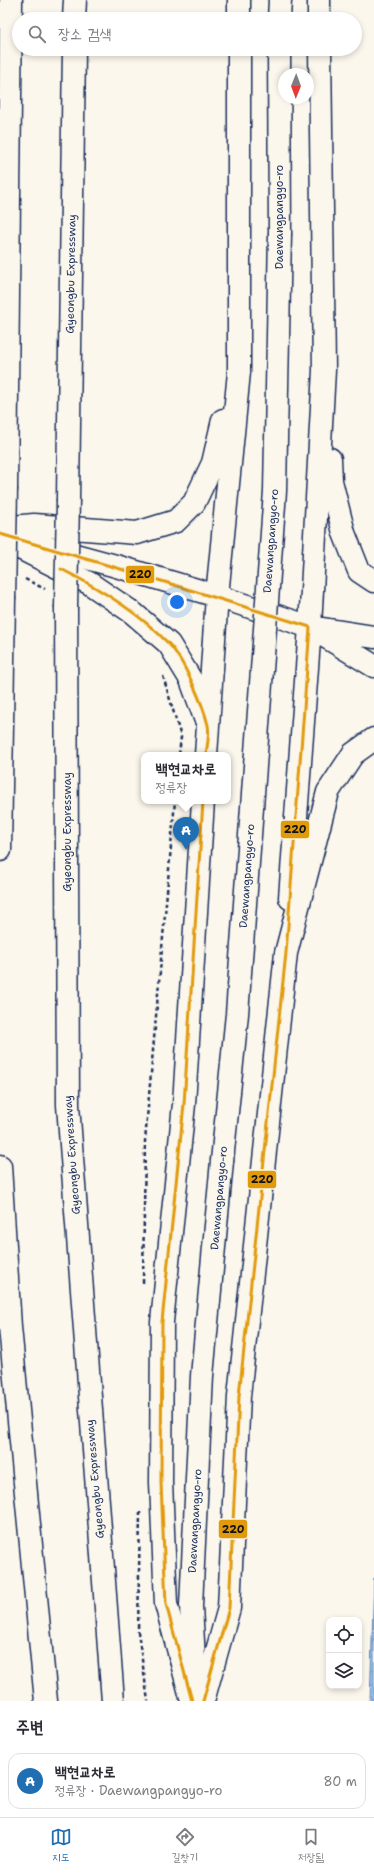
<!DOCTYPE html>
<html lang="ko">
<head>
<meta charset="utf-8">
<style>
  :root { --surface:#fff; --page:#f7f7f7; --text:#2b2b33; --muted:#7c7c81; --line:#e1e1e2; --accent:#1f6fb2 }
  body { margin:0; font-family:"Shantell Sans","Poor Story",sans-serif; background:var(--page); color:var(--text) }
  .controls { position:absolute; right:12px; bottom:12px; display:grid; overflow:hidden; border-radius:8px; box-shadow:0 2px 6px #0003 }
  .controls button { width:36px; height:36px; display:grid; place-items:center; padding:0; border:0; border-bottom:1px solid var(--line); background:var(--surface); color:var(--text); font:20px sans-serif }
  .compass { position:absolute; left:278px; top:68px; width:36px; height:36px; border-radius:50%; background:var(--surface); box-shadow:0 2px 6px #0003; rotate:181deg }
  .you { position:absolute; left:177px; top:602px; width:14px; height:14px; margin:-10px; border:3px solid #fff; border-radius:50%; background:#1a73e8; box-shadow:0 0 0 6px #1a73e833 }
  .badge { display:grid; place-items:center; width:26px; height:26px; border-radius:50%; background:var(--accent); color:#fff; font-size:13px; font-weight:700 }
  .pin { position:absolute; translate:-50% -33px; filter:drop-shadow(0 1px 2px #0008) }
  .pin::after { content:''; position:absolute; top:21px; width:14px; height:12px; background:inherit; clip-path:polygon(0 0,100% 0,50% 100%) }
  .popup { position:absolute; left:141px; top:752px; width:90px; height:52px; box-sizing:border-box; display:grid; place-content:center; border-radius:8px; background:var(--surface); filter:drop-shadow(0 1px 3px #0005); font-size:13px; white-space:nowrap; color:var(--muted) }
  .popup b { font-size:15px; color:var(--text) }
  .popup::after { content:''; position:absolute; left:50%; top:100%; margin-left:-8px; border:8px solid transparent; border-top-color:var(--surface) }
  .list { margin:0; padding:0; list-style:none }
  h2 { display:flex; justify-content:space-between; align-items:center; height:52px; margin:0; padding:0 16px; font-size:17px }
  h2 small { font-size:13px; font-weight:400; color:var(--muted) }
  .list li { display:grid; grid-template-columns:26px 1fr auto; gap:12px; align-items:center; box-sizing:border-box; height:56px; margin:0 8px 8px; padding:0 8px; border:1px solid var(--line); border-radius:12px }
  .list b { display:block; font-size:15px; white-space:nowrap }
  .list p { margin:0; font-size:13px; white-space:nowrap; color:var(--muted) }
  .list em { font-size:13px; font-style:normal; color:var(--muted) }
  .icon { flex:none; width:22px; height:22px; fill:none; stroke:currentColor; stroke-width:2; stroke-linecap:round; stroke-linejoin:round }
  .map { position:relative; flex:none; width:374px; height:1701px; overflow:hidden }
  .search { position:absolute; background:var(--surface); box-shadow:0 2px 6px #0003; left:12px; right:12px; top:12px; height:44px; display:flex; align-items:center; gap:10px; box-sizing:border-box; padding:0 14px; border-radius:22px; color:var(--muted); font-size:15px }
  .sheet { height:116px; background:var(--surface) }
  nav { display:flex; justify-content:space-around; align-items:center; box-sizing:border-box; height:56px; border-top:1px solid var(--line); background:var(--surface); font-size:11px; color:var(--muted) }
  nav a { display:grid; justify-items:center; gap:2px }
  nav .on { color:var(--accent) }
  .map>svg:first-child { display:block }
</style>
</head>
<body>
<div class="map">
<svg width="374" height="1701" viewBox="0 0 374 1701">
  <defs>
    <pattern id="water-ripples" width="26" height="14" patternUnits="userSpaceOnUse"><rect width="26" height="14" fill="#92bfec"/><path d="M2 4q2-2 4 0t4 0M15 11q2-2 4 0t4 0" fill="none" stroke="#769cc2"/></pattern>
  </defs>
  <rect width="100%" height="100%" fill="#fbf7ec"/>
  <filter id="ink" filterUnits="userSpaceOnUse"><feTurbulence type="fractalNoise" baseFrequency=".025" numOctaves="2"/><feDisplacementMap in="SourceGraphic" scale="8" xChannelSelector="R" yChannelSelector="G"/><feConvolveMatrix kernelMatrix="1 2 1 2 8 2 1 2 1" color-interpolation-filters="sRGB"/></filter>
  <g filter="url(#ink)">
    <polygon fill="url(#water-ripples)" stroke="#6285b3" points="374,1578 374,1701 370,1701"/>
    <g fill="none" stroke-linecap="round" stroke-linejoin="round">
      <defs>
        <polyline id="secondary" points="9,537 116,566 217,596"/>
        <g id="primary">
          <polyline points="319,0 319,19"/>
          <polyline points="239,19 239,0"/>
          <polyline points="279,19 280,0"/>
          <polyline points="279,49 280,233"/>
          <polyline points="330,459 331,481 344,533 359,571 374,581"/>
          <polyline points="0,528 34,525 137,533 176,521 194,503 213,463 223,420"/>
          <polyline points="0,538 89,583 133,613 169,644 191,680 205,718"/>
          <polyline points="217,596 310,627 374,637"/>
          <polyline points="318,632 374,666"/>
          <polyline points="206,755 217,596 239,372 239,49"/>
          <polyline points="290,898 310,627 324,370 320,49"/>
          <polyline points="195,1678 191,1606 197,1478 202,1376 222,1161"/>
          <polyline points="192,1701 166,1604 161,1482 162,1322 184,1104 203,801"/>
          <polyline points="203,1701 229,1608 239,1396 286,953 328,792 353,754 374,739"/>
        </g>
        <g id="motorway">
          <polyline points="74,19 75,0"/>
          <polyline points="6,488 11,0"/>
          <polyline points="68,499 74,49"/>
          <polyline points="66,608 68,1105 113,1701"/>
          <polyline points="0,850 4,599"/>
          <polyline points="0,1166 10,1327 46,1701"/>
        </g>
      </defs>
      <use href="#secondary" stroke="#1b2f5e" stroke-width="25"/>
      <use href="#primary" stroke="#1b2f5e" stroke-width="25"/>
      <use href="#motorway" stroke="#1b2f5e" stroke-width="25"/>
      <g stroke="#1b2f5e" stroke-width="2.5" stroke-dasharray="4 3" stroke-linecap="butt">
        <polyline points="25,579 45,589"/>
        <polyline points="163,676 181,737 179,755"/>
        <polyline points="143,1283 145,1141 175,801"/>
        <polyline points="140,1512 138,1632 148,1701"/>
      </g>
      <use href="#secondary" stroke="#fbf7ec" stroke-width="22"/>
      <use href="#primary" stroke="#fbf7ec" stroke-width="22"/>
      <use href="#motorway" stroke="#fbf7ec" stroke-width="22"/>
      <defs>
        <polyline id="primary-bridge" points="222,1161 237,1014 275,491 280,233"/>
        <g id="motorway-bridge">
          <polyline points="4,599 6,488"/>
          <polyline points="66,608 68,499"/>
        </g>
      </defs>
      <use href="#primary-bridge" stroke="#1b2f5e" stroke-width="25" stroke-linecap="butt"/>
      <use href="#motorway-bridge" stroke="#1b2f5e" stroke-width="25" stroke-linecap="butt"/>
      <use href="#primary-bridge" stroke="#fbf7ec" stroke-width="22"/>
      <use href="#motorway-bridge" stroke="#fbf7ec" stroke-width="22"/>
      <defs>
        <g id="bus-1">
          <polyline points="0,534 155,579 310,627 286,953 239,1396 229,1608 203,1701"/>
          <path d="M 61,569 C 99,588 138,612 168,643 C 183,658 203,704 208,725 C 210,734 207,746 206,755"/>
          <polyline points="192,1701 166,1604 161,1482 162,1322 184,1104 203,801"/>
        </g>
      </defs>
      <use href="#bus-1" stroke="#fbf7ec" stroke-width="6"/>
      <use href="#bus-1" stroke="#e19a09" stroke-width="3"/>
    </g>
  </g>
  <g text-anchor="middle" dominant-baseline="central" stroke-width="3" stroke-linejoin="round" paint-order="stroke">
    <g font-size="11" fill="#1b2f5e" stroke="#fbf7ec">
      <text transform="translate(279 217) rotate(-90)">Daewangpangyo-ro</text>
      <text transform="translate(71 274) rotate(-89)">Gyeongbu Expressway</text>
      <text transform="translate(271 541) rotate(-86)">Daewangpangyo-ro</text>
      <text transform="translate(67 832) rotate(-90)">Gyeongbu Expressway</text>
      <text transform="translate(247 876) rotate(-86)">Daewangpangyo-ro</text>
      <text transform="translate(72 1155) rotate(-94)">Gyeongbu Expressway</text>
      <text transform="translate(219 1198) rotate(-85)">Daewangpangyo-ro</text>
      <text transform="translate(95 1479) rotate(-95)">Gyeongbu Expressway</text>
      <text transform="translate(195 1521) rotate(-87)">Daewangpangyo-ro</text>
    </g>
  </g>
  <g stroke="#fbf7ec" stroke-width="1.5">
    <rect x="125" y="565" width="30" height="19" rx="4" fill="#e19a09"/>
    <rect x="280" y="820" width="30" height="19" rx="4" fill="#e19a09"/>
    <rect x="247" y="1170" width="30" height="19" rx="4" fill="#e19a09"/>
    <rect x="218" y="1519" width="30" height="20" rx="4" fill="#e19a09"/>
  </g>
  <g font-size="11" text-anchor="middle" font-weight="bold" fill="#111">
    <text x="140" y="578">220</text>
    <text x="295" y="833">220</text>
    <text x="262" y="1183">220</text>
    <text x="233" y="1533">220</text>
  </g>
</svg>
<div class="controls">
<button><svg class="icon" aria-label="locate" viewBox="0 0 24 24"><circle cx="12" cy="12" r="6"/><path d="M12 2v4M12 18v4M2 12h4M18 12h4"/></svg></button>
<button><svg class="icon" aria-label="layers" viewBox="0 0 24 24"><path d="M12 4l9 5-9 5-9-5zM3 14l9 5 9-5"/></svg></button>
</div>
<svg class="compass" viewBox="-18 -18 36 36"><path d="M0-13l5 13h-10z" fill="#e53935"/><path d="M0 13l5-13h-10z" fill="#7c7c81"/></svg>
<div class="you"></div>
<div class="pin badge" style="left:186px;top:850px">A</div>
<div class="popup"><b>백현교차로</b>정류장</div>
<div class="search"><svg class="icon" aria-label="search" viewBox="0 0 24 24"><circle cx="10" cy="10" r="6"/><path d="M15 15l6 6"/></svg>장소 검색</div>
</div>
<section class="sheet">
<h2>주변<small></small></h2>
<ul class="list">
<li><span class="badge">A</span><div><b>백현교차로</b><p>정류장 · Daewangpangyo-ro</p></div><em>80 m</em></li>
</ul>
</section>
<nav>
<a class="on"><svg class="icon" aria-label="map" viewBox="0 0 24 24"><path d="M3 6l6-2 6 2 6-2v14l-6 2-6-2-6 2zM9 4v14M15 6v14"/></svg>지도</a>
<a><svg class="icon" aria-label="directions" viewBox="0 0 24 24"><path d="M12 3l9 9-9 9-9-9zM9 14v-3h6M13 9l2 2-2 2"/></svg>길찾기</a>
<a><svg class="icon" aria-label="saved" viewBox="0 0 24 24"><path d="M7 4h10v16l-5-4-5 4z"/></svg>저장됨</a>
</nav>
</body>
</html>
